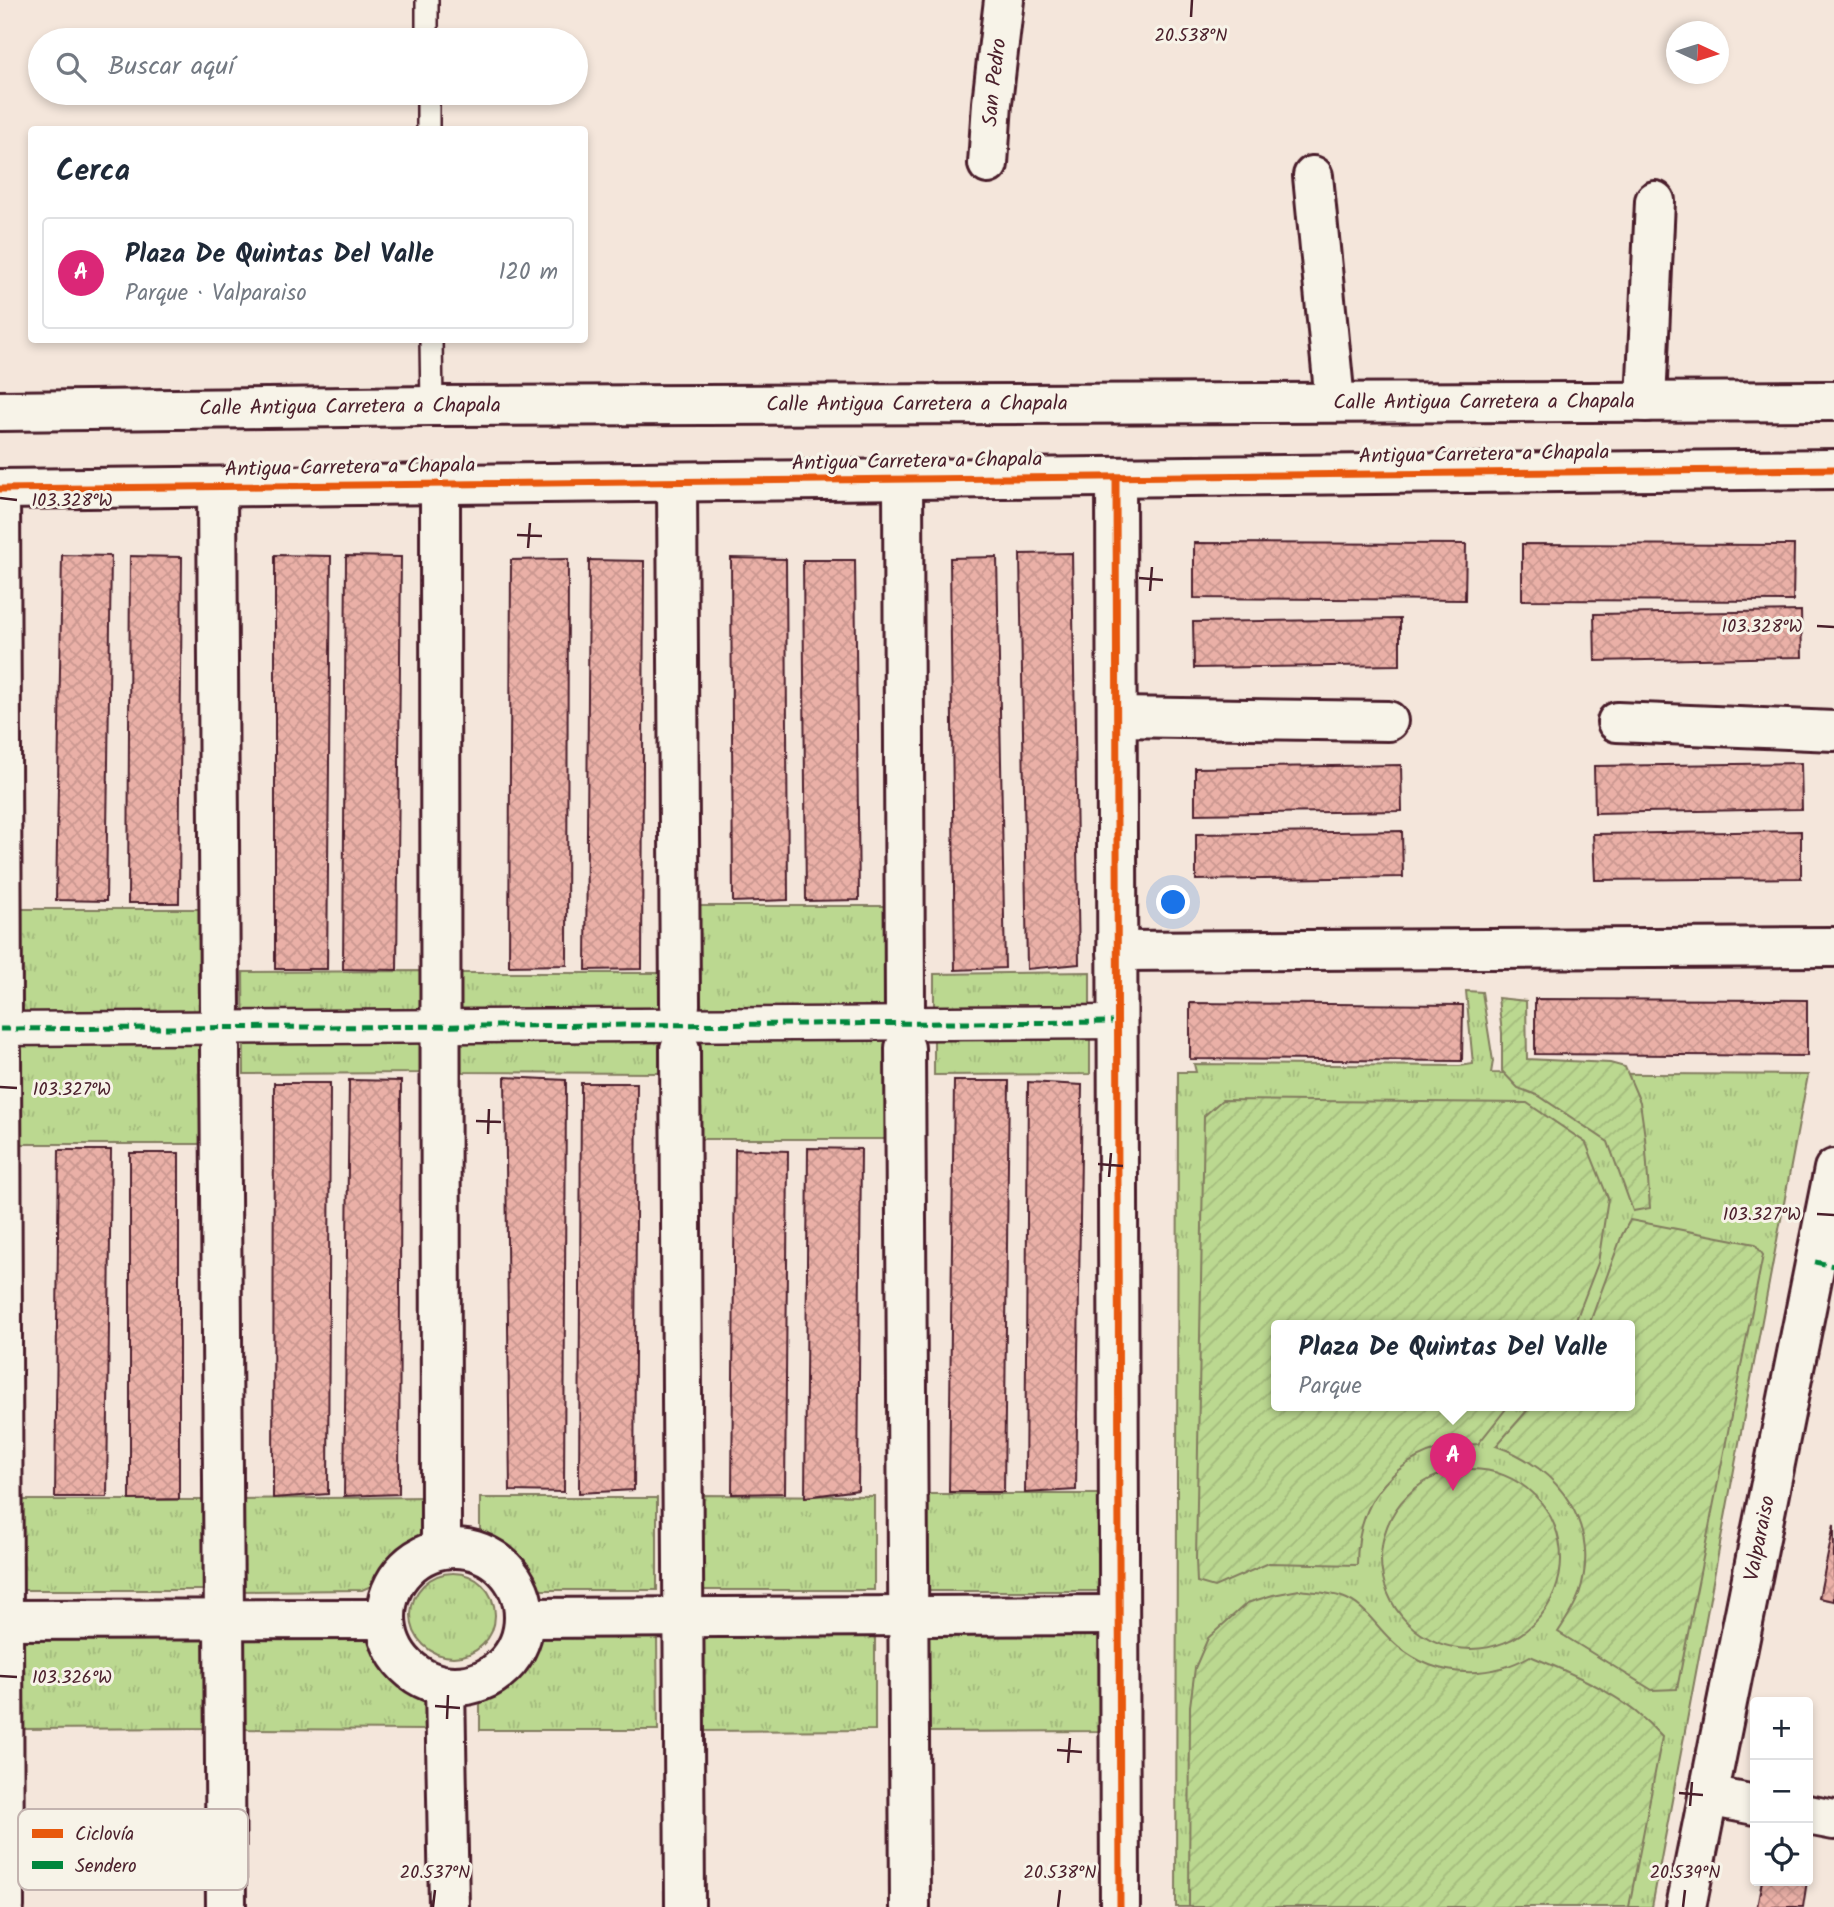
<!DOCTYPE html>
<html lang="es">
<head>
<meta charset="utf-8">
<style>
  :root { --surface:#fff; --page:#f6f6f7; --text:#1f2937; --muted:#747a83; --line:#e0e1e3; --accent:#db2777 }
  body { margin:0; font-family:Kalam,sans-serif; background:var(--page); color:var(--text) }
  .controls { position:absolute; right:21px; bottom:21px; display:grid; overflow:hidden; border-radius:7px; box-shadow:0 4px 10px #0003 }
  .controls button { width:63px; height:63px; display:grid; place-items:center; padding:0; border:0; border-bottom:2px solid var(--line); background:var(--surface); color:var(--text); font:35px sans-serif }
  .compass { position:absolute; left:1666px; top:21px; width:63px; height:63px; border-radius:50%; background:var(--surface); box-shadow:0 4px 10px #0003; rotate:94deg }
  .you { position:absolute; left:1174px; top:903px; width:24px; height:24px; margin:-18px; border:5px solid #fff; border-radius:50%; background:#1a73e8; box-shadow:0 0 0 10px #1a73e833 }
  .badge { display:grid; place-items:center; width:46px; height:46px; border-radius:50%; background:var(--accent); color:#fff; font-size:23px; font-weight:700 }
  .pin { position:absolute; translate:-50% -58px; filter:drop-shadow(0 2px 4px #0008) }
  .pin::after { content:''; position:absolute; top:37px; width:24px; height:21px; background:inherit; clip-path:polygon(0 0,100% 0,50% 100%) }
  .popup { position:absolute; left:1271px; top:1320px; width:364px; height:91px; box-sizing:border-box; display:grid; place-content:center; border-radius:7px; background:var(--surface); filter:drop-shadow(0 2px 5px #0005); font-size:23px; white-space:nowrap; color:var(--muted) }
  .popup b { font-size:26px; color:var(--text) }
  .popup::after { content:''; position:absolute; left:50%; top:100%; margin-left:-14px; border:14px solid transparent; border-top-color:var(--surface) }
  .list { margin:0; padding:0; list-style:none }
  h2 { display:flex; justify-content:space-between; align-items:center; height:91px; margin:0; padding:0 28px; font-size:30px }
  h2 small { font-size:23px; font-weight:400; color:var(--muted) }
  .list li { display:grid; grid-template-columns:46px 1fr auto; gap:21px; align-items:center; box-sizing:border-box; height:112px; margin:0 14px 14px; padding:0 14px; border:2px solid var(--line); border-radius:7px }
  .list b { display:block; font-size:26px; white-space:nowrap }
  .list p { margin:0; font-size:23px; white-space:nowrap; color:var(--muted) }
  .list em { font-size:23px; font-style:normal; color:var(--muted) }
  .icon { flex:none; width:38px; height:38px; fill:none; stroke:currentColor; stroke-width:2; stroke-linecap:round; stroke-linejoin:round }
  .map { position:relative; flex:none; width:1834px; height:1907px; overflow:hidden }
  .search { position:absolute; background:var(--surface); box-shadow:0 4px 10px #0003; left:28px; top:28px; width:560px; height:77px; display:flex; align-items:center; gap:18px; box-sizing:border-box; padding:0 24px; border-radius:38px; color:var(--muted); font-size:26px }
  .panel { position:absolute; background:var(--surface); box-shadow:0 4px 10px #0003; left:28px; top:126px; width:560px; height:217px; border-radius:7px }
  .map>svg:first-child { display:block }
</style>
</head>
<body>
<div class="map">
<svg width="1834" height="1907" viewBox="0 0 1834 1907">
  <defs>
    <pattern id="park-tufts" width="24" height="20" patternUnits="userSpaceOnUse" patternTransform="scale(1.75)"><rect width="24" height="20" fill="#bbd890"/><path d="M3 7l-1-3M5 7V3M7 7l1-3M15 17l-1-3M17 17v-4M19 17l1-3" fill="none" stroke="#a2b97c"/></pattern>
    <pattern id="garden-furrows" width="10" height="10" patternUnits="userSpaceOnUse" patternTransform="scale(1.75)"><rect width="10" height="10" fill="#bbd890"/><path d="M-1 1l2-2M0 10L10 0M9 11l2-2" fill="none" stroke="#a2b97c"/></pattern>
    <pattern id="building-cross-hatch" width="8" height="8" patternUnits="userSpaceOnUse" patternTransform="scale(1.75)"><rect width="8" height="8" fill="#eab0a7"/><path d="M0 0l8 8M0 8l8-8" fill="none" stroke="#ca9790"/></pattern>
  </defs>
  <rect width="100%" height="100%" fill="#f4e6db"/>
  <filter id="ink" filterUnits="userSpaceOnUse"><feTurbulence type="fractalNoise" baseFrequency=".0143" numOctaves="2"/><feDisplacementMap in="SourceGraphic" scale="14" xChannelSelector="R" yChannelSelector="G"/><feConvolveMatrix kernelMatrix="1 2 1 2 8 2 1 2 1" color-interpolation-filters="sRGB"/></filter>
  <g filter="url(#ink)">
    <g fill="url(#park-tufts)" stroke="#827c5e" stroke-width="2" fill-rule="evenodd">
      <rect x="693" y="906" width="199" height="233"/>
      <polygon points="15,909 208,909 209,1144 16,1144"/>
      <polygon points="420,971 420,1073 244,1074 243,972"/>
      <polygon points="1090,972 1090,1074 934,1075 934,974"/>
      <polygon points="460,973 659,973 659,1073 460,1072"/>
      <path d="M 1466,991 L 1482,992 L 1493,1061 L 1491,1073 L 1808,1075 L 1652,1907 L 1176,1907 L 1178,1072 L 1196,1072 L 1194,1064 L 1460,1066 L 1473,1064 ZM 1276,1325 L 1630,1325 L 1630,1405 L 1276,1405 Z"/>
      <polygon points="926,1494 1100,1494 1099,1591 926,1591"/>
      <polygon points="701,1495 874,1496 874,1590 701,1590"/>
      <polygon points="427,1497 427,1536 404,1548 376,1584 362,1590 234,1591 233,1499"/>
      <path d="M 480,1498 L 657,1498 L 657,1590 L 531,1590 C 516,1557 513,1547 480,1530 Z"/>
      <rect x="19" y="1500" width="196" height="90"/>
      <circle cx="453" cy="1615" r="42"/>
      <polygon points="875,1635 875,1730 701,1731 701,1636"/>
      <polygon points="927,1635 1100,1635 1101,1731 927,1732"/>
      <polygon points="235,1637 364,1638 377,1643 404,1679 428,1691 428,1730 234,1729"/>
      <path d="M 532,1637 L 657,1637 L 658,1730 L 480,1730 L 480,1697 C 514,1680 516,1671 532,1637 Z"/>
      <polygon points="215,1639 216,1728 20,1729 20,1640"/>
    </g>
    <g fill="url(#garden-furrows)" stroke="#827c5e" stroke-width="2">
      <polygon points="1498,998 1526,1001 1527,1059 1610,1063 1625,1067 1640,1102 1645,1137 1650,1208 1633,1211 1608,1142 1539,1096 1518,1088 1502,1071 1502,1033"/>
      <path d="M 1222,1100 L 1527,1103 L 1586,1143 L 1608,1198 L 1598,1263 L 1574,1325 L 1276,1325 L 1276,1405 L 1509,1405 L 1478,1444 C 1405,1445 1357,1492 1357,1565 L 1269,1563 L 1214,1587 L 1197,1582 L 1196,1559 L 1204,1116 Z"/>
      <path d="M 1630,1220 L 1755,1244 L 1763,1255 L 1677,1689 L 1652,1690 L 1558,1632 C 1566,1620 1574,1608 1579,1594 C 1602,1527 1559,1467 1496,1446 L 1532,1405 L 1630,1405 L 1630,1325 L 1589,1325 L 1622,1235 Z"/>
      <circle cx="1471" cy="1559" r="90"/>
      <path d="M 1299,1590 C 1313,1592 1329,1592 1342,1597 C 1365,1605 1374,1624 1390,1639 C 1428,1677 1484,1682 1530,1656 C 1581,1677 1625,1695 1662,1737 L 1629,1907 L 1189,1907 L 1190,1706 L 1195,1668 L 1208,1638 L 1247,1603 L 1273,1595 Z"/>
    </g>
    <g fill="url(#building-cross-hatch)" stroke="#4a1f2b" stroke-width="2">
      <polygon points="1194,543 1466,544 1465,600 1194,598"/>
      <polygon points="1522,544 1794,545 1793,601 1522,600"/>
      <polygon points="1072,553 1079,964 1027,969 1020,554"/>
      <polygon points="62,555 111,556 106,901 56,900"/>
      <polygon points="275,555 331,556 327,969 275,969"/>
      <polygon points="130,556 182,557 179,903 128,903"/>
      <polygon points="346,556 401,557 397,970 343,969"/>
      <polygon points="997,557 1005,968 955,970 950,558"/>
      <polygon points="731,558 786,559 788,900 733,902"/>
      <polygon points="568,559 567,965 509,966 511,560"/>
      <polygon points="589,560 644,561 642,969 586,970"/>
      <polygon points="803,560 855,560 859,900 806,901"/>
      <polygon points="1801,611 1802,657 1595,661 1594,614"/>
      <polygon points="1400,619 1400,665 1194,668 1193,622"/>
      <polygon points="1801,763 1802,809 1595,813 1594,766"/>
      <polygon points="1401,765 1402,811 1195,814 1195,768"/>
      <polygon points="1402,831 1403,877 1196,880 1196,834"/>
      <polygon points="1801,831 1801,878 1595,880 1593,834"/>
      <polygon points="1535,999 1807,1000 1807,1056 1535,1054"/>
      <polygon points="1190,1003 1463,1005 1462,1061 1190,1059"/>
      <polygon points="505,1077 566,1080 564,1492 510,1491"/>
      <polygon points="349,1080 401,1081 399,1494 344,1496"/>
      <polygon points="954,1081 1009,1081 1004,1492 949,1492"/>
      <polygon points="1028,1082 1082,1085 1076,1490 1025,1493"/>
      <polygon points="274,1083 330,1083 328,1494 273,1498"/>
      <polygon points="581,1083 637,1083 634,1490 579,1493"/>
      <polygon points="808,1148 861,1149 858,1490 805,1497"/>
      <polygon points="735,1149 788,1151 785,1493 732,1494"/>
      <polygon points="59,1150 111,1150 107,1497 55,1497"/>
      <polygon points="130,1153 179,1153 179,1499 130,1500"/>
      <polygon points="1834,1525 1834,1601 1819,1598"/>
      <polygon points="1762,1881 1807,1881 1803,1907 1757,1907"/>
    </g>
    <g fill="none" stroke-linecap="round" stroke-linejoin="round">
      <defs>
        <g id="service">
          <polyline points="427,0 427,40"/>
          <polyline points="428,93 428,130"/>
          <polyline points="431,340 432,406"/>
        </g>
        <polyline id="pedestrian" points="0,1029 1117,1022"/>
        <g id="minor">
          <path id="s1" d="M 988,164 L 992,103 L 1004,0"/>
          <polyline points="1313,176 1335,402"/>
          <polyline points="1646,402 1655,201"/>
          <path id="s2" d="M 0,411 L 432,406 L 1834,401"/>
          <polyline points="1116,477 1120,1907"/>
          <polyline points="903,479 905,1008"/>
          <polyline points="677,482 680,1005"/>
          <polyline points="440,484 441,1548"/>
          <polyline points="217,487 220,1009"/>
          <polyline points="0,489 1834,469"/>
          <polyline points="0,489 2,1010"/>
          <polyline points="1117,717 1388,721"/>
          <polyline points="1617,722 1834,731"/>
          <polyline points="1117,951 1834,947"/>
          <polyline points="220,1048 226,1907"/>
          <polyline points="905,1048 910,1907"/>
          <polyline points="680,1049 685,1907"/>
          <polyline points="1,1051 4,1907"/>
          <circle cx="455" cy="1617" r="69"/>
          <polyline points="524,1618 1119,1615"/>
          <polyline points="0,1620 385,1619"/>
          <polyline points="445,1686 449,1907"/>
          <polyline points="1708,1796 1755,1805"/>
          <polyline points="1808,1815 1834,1820"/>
          <path id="s3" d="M 1686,1907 L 1834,1169"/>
        </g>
      </defs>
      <use href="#service" stroke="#4a1f2b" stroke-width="26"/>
      <use href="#pedestrian" stroke="#4a1f2b" stroke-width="37"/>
      <use href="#minor" stroke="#4a1f2b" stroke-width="44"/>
      <use href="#service" stroke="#f7f3e8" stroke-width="21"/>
      <use href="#pedestrian" stroke="#f7f3e8" stroke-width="32"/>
      <use href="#minor" stroke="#f7f3e8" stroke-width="38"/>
      <g stroke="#00873e" stroke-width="5" stroke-dasharray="10 5" stroke-linecap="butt">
        <polyline points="0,1029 1117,1022"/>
        <polyline points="1815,1262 1834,1266"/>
      </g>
      <defs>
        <g id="cycleway">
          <polyline points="1116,477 1120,1907"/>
          <polyline points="0,489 1834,469"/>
        </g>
      </defs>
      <use href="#cycleway" stroke="#f7f3e8" stroke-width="11"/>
      <use href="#cycleway" stroke="#e8590c" stroke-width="7"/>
    </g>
  </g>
  <path fill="none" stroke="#4a1f2b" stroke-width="2.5" d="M 1191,17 L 1192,0M 0,498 L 17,500M 517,535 L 542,536M 528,548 L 530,523M 1139,578 L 1163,580M 1150,591 L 1152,567M 1817,626 L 1834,627M 0,1087 L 17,1088M 476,1121 L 501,1122M 488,1134 L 489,1109M 1098,1164 L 1123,1166M 1109,1177 L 1111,1153M 1817,1214 L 1834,1215M 0,1676 L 17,1677M 435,1706 L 460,1708M 447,1719 L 448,1695M 1057,1750 L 1082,1752M 1068,1763 L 1070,1738M 1679,1793 L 1703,1795M 1690,1806 L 1692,1782M 433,1907 L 435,1890M 1058,1907 L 1060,1890M 1683,1907 L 1685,1890"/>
  <g text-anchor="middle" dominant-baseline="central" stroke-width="6" stroke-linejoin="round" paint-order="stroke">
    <g font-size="21" fill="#4a1f2b" stroke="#f7f3e8">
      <text stroke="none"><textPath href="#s1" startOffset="82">San Pedro</textPath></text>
      <text stroke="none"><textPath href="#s2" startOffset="1484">Calle Antigua Carretera a Chapala</textPath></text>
      <text stroke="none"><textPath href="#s2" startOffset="917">Calle Antigua Carretera a Chapala</textPath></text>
      <text stroke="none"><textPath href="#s2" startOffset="350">Calle Antigua Carretera a Chapala</textPath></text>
      <text transform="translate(1484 455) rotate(-1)">Antigua Carretera a Chapala</text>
      <text transform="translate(917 462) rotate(-1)">Antigua Carretera a Chapala</text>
      <text transform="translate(350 468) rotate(-1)">Antigua Carretera a Chapala</text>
      <text stroke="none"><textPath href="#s3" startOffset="376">Valparaiso</textPath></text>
    </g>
  </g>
  <rect x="18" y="1809" width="230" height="81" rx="10" fill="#f7f3e8" stroke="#c3b3af" stroke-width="2"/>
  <rect x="32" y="1829" width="31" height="9" fill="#e8590c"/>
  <rect x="32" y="1861" width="31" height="8" fill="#00873e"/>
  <g font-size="19" fill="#4a1f2b">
    <text x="75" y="1840">Ciclovía</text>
    <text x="75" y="1872">Sendero</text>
  </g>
  <g font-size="18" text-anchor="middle" fill="#4a1f2b" stroke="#f7f3e8" stroke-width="6" stroke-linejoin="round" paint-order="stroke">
    <text x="1191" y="41">20.538°N</text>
    <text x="72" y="506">103.328°W</text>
    <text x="1762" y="632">103.328°W</text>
    <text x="72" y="1095">103.327°W</text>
    <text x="1762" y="1220">103.327°W</text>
    <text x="72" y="1683">103.326°W</text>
    <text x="435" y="1878">20.537°N</text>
    <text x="1060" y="1878">20.538°N</text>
    <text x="1685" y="1878">20.539°N</text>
  </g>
</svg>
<div class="controls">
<button>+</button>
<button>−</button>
<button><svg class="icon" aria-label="locate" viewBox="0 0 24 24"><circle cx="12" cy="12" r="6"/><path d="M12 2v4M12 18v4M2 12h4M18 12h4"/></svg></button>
</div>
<svg class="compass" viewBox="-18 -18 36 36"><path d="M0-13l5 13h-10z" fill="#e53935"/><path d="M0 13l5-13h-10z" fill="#747a83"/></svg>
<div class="you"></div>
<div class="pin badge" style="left:1453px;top:1491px">A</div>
<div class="popup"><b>Plaza De Quintas Del Valle</b>Parque</div>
<div class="search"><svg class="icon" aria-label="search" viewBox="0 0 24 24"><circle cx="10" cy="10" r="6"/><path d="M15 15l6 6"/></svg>Buscar aquí</div>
<section class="panel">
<h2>Cerca<small></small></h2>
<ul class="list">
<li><span class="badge">A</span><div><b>Plaza De Quintas Del Valle</b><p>Parque · Valparaiso</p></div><em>120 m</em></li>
</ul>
</section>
</div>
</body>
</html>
